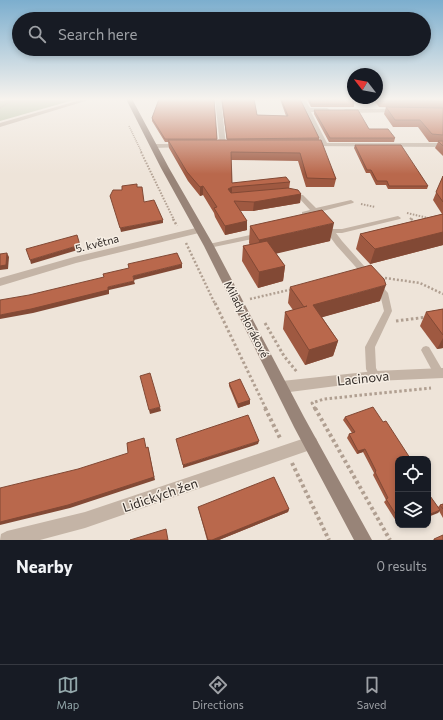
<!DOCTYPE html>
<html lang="en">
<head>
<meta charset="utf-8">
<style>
  :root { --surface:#171b24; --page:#242831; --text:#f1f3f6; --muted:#9ea1a6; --line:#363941; --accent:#93a7aa }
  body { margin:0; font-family:Commissioner,sans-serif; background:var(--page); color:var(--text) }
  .controls { position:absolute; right:12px; bottom:12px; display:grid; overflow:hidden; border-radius:8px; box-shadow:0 2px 6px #0003 }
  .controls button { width:36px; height:36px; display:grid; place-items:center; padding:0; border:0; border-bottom:1px solid var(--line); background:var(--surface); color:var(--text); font:20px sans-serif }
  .compass { position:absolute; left:347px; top:68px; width:36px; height:36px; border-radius:50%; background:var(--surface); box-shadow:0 2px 6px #0003; rotate:301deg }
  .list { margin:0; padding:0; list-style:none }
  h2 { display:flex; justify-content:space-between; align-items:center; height:52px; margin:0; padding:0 16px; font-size:17px }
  h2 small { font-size:13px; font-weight:400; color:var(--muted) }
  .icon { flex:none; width:22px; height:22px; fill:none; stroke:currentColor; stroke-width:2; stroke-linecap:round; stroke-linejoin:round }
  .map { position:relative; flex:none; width:443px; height:540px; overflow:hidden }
  .search { position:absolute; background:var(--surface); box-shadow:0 2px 6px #0003; left:12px; right:12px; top:12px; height:44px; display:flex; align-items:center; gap:10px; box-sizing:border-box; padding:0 14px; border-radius:22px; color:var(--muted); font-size:15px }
  .sheet { height:124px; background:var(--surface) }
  nav { display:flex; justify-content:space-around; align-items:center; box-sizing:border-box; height:56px; border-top:1px solid var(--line); background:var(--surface); font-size:11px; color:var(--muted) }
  nav a { display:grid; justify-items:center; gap:2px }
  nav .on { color:var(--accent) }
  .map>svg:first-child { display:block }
</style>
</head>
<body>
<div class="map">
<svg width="443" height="540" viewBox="0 0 443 540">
  <rect width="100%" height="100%" fill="#eee4d9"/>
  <polygon fill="#b0bb9b" points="13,99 77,99 0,121 0,101"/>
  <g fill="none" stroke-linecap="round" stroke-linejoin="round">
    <g stroke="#b09f91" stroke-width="1.5" stroke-dasharray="1 1" stroke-linecap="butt">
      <polyline points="0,108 15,99"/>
      <polyline points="129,126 142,153"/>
    </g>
    <g stroke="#b09f91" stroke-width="2" stroke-dasharray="1.5 1.5" stroke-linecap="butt">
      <polyline points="141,152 174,220"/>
      <polyline points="361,204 375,207"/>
      <polyline points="407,213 428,218"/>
      <polyline points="410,218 412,220"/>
    </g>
    <g stroke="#b09f91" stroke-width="2.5" stroke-dasharray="2 2" stroke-linecap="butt">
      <polyline points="173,219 177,226"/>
      <polyline points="411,219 416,222"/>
      <polyline points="186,243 215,304"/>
      <polyline points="385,278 420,283 443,294"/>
      <polyline points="250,299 293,289"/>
    </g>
    <g stroke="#b09f91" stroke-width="3" stroke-dasharray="2.5 2.5" stroke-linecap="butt">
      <polyline points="215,303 266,409"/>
      <polyline points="396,321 427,317"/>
      <polyline points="265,323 284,356 297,372"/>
      <polyline points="315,409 312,403 324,399 431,388"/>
    </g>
    <g stroke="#b09f91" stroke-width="4" stroke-dasharray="3 3" stroke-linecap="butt">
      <polyline points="265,408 280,438"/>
      <polyline points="315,408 390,540"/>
      <polyline points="292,463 329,540"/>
    </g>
    <g fill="#c4b4a6" fill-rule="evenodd">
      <polygon points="290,193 303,195 316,208 351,200 354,202 353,203 319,212 325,219 322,221 320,220 313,213 302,214 302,212 310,210 299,198 288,196 288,194"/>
      <polygon points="398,216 401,218 400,219 342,233 336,233 342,241 388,293 392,311 375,347 376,368 380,376 379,379 375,380 371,379 366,369 365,347 384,311 380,294 336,245 321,224 325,222 327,223 333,229 342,229"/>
      <polygon points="259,233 262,233 263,235 262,237 209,248 205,246 209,244"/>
      <polygon points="426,346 429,347 443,371 443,376 439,377 435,376 421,350 423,347"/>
    </g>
    <g fill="#c4b4a6" fill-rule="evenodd">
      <polygon points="84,99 92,99 0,127 0,123"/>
      <polygon points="215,99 221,99 226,146 223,148 220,146"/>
      <polygon points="299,99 305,99 310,108 327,108 330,110 327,112 311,112 327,143 443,143 443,147 308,146 308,144 321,143"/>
      <polygon points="399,109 401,110 401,112 345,113 342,111 345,109"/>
      <polygon points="182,144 185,146 184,147 154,148 151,146 154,144"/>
      <polygon points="200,227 203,228 204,230 203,232 76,263 0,286 0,278 74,257"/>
      <polygon points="443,368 443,378 375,381 282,393 277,391 275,387 277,383 282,381 375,371"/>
      <polygon points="311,436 316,438 318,443 316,448 85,528 40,540 0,540 1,534 7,531 85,512"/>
    </g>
    <polygon fill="#988478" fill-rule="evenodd" points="126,99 132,99 169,168 214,246 304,417 372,540 354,540 294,427 204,246 161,168"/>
  </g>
  <g fill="#9f5941">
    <polygon points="214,99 217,140 227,140 221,99 254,99 257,115 286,116 280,99 300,99 319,138 319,140 336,179 334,187 306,187 298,161 231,160 232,183 290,182 289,189 301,194 300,203 253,211 240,211 247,221 247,230 225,235 215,217 214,213 203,195 200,196 188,181 169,148 168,142 165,142 152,121 152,118"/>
    <polygon points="307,99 320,99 354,104 354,107 311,107"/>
    <polygon points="373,99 443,99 443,156 435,148 438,142 429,142 418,127 393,127 384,114 386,107 426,108 379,107"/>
    <polygon points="314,110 369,129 395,138 394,142 329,142 314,114"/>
    <polygon points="355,145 428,186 427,189 388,189 386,185 376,185 370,173 366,173 354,148"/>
    <polygon points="443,176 443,245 370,264 356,249 360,234 442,214 433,200"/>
    <polygon points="250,226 330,241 276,253 285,266 283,281 258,288 242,261 243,246 250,245 249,243"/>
    <polygon points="290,287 380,301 322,317 338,341 333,356 305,365 283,329 285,312 293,310 288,303"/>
    <polygon points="443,309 443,348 437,349 420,326 426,312"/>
    <polygon points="229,383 250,404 238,408 229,386"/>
    <polygon points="345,417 398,459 398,520 396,521 384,502 386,500 373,475 374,473 363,452 357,454 347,438 349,434 352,433 343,420"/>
    <polygon points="443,504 443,518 439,511 438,513 438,507 440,505"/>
    <polygon points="198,507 289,509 288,512 219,540 207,540"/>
  </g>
  <g fill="#824935">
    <polygon points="203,186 203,195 200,196 200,187"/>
    <polygon points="232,187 232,196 228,189"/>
    <polygon points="301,194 300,203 253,211 254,202"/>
    <polygon points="163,220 163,223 121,232 120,228"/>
    <polygon points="247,221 247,230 225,235 225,226"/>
    <polygon points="334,223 330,241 258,258 259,240"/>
    <polygon points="443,232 443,245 370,264 375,249"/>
    <polygon points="80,245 81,249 31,264 30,260"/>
    <polygon points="7,253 9,257 8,269 0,270 0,266"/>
    <polygon points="182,264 182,268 134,280 133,276"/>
    <polygon points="285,266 283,281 258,288 259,272"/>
    <polygon points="134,281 135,284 109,290 109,294 33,313 0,319 0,315 108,287"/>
    <polygon points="386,285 380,301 309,321 313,305"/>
    <polygon points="443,338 443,348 437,349"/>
    <polygon points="338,341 333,356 305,365 309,350"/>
    <polygon points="250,400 250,404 238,408 238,404"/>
    <polygon points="160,407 161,411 150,414 149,410"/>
    <polygon points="259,441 258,444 183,468 183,465"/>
    <polygon points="148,447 155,480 70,508 0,525 0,522"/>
    <polygon points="365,449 363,452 357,454 358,451"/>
    <polygon points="289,509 288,512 219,540 212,540"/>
    <polygon points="440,510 438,513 428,517 428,515"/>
  </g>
  <g fill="#b9684c" stroke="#824935">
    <polygon points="159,99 214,99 217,139 165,139 152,118"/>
    <polygon points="222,99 254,99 257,115 288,116 281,99 300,99 319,138 227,139"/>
    <polygon points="309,99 352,99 354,104 311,104"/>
    <polygon points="379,99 443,99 443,101 381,100"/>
    <polygon points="386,107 443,108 443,135 432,134 420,120 395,120"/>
    <polygon points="314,110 358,110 369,129 388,129 395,138 330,138"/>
    <polygon points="168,140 321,140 336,179 307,178 300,153 231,152 232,183 286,177 290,182 232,187 228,189 231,193 288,188 298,190 301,194 254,202 234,201 247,221 225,226 214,208 217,207 203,186 200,187 187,172"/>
    <polygon points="438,141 443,141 443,146"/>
    <polygon points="355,145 401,145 428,186 389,186 387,181 377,181 371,170 367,170"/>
    <polygon points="443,176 443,202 436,192"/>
    <polygon points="137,184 137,187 142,187 144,202 154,200 163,220 120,228 110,196 113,190 122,190 122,186"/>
    <polygon points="322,210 334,223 259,240 250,226"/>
    <polygon points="443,214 443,232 375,249 360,234"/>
    <polygon points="77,235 80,245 30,260 26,249"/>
    <polygon points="267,241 285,266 259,272 243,246"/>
    <polygon points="7,253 6,265 0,266 0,254"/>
    <polygon points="177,253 182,264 133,276 134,281 108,287 108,290 31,309 0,315 0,300 29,295 104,277 103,274 129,268 128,264"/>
    <polygon points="371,265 384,279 386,285 313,305 338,341 309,350 285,312 307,306 304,307 290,287"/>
    <polygon points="443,309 443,335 426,312"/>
    <polygon points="150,373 160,407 149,410 140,376"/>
    <polygon points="240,379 250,400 238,404 229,383"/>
    <polygon points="373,407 383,422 386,421 410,458 406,459 398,459 398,518 386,499 388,498 375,472 376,471 365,449 358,451 349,434 355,432 345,417"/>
    <polygon points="248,415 259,441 183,465 176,439"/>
    <polygon points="144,438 146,448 148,447 154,477 68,505 0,522 0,488 78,469 128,453 127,443"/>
    <polygon points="274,477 289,509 212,540 208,540 198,507"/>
    <polygon points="428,493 440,510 428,515"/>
    <polygon points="443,504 443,509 440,505"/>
    <polygon points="166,529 168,540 130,540"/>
    <polygon points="443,535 443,540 434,540 434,539"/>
  </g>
  <linearGradient id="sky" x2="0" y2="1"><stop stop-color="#7caece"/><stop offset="0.57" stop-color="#f7f3ee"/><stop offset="1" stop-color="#f7f3ee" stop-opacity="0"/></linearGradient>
  <rect width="443" height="174" fill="url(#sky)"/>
  <g text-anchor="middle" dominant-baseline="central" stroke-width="3" stroke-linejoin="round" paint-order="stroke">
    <g font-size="11" fill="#312a26" stroke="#f6eee4">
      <text transform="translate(97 243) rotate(-14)">5. května</text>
      <text transform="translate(247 319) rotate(63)">Milady Horákové</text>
    </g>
    <g font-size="13" fill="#312a26" stroke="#f6eee4">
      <text transform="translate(363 378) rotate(-6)">Lacinova</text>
      <text transform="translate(160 495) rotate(-19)">Lidických žen</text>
    </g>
  </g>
</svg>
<div class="controls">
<button><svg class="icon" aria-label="locate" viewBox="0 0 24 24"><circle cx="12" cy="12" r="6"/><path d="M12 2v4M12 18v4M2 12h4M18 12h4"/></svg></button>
<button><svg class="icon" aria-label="layers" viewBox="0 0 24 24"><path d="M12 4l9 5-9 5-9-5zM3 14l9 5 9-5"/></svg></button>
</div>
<svg class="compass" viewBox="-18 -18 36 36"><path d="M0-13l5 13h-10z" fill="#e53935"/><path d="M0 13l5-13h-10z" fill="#9ea1a6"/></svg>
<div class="search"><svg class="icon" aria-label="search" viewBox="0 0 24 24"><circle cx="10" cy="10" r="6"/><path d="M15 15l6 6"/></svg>Search here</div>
</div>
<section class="sheet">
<h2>Nearby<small>0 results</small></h2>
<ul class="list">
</ul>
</section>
<nav>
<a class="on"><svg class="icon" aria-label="map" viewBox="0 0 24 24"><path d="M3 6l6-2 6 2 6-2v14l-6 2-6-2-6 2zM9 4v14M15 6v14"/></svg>Map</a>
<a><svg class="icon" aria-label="directions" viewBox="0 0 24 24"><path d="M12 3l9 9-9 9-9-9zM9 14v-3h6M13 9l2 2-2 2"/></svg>Directions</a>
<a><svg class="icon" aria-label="saved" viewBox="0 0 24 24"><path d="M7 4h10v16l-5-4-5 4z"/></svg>Saved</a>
</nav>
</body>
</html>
